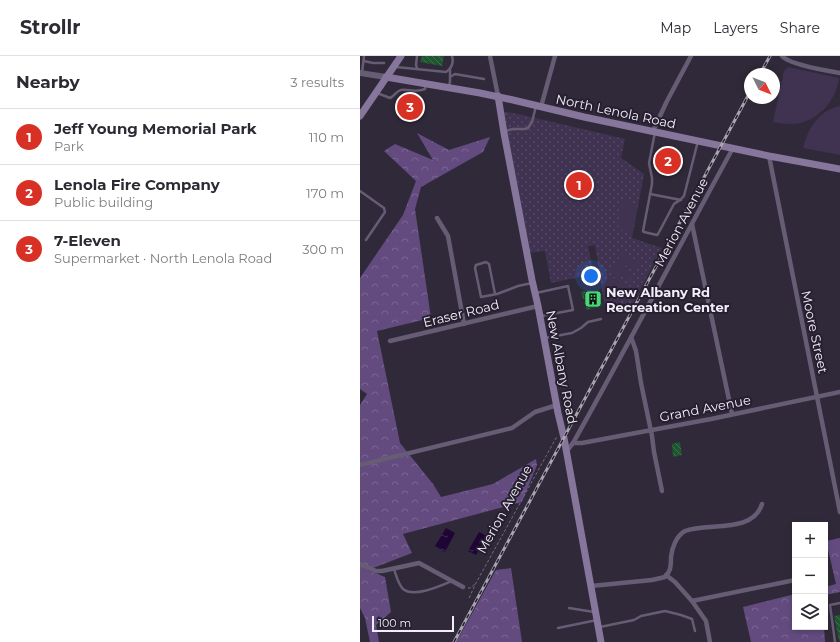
<!DOCTYPE html>
<html lang="en">
<head>
<meta charset="utf-8">
<style>
  :root { --surface:#fff; --page:#f7f7f7; --text:#2b2b33; --muted:#7c7c81; --line:#e1e1e2; --accent:#d93025 }
  body { margin:0; font-family:Montserrat,sans-serif; background:var(--page); color:var(--text) }
  .controls { position:absolute; right:12px; bottom:12px; display:grid; overflow:hidden; border-radius:0px; box-shadow:0 2px 6px #0003 }
  .controls button { width:36px; height:36px; display:grid; place-items:center; padding:0; border:0; border-bottom:1px solid var(--line); background:var(--surface); color:var(--text); font:20px sans-serif }
  .compass { position:absolute; left:384px; top:12px; width:36px; height:36px; border-radius:50%; background:var(--surface); box-shadow:0 2px 6px #0003; rotate:132deg }
  .scale { position:absolute; left:12px; bottom:10px; width:82px; box-sizing:border-box; padding-left:4px; border:2px solid #f2eef9; border-top:0; font-size:11px; line-height:14px; white-space:nowrap; color:#f2eef9; -webkit-text-stroke:3px #261f2f; paint-order:stroke }
  .you { position:absolute; left:231px; top:220px; width:14px; height:14px; margin:-10px; border:3px solid #fff; border-radius:50%; background:#1a73e8; box-shadow:0 0 0 6px #1a73e833 }
  .badge { display:grid; place-items:center; width:26px; height:26px; border-radius:50%; background:var(--accent); color:#fff; font-size:13px; font-weight:700 }
  .pin { position:absolute; translate:-50% -50%; border:2px solid #fff; box-shadow:0 1px 4px #0006 }
  .list { margin:0; padding:0; list-style:none }
  h2 { display:flex; justify-content:space-between; align-items:center; height:52px; margin:0; padding:0 16px; font-size:17px }
  h2 small { font-size:13px; font-weight:400; color:var(--muted) }
  .list li { display:grid; grid-template-columns:26px 1fr auto; gap:12px; align-items:center; box-sizing:border-box; height:56px; padding:0 16px; border-top:1px solid var(--line) }
  .list b { display:block; font-size:15px; white-space:nowrap }
  .list p { margin:0; font-size:13px; white-space:nowrap; color:var(--muted) }
  .list em { font-size:13px; font-style:normal; color:var(--muted) }
  .icon { flex:none; width:22px; height:22px; fill:none; stroke:currentColor; stroke-width:2; stroke-linecap:round; stroke-linejoin:round }
  .map { position:relative; flex:none; width:480px; height:586px; overflow:hidden }
  header { display:flex; align-items:center; gap:24px; box-sizing:border-box; height:56px; padding:0 20px; background:var(--surface); border-bottom:1px solid var(--line) }
  header strong { font-size:19px }
  nav { display:flex; gap:22px; margin-inline-start:auto; font-size:14px }
  main { display:flex }
  aside { flex:1; background:var(--surface) }
  .map>svg:first-child { display:block }
</style>
</head>
<body>
<header>
<strong>Strollr</strong>
<nav><a>Map</a><a>Layers</a><a>Share</a></nav>
</header>
<main>
<aside>
<h2>Nearby<small>3 results</small></h2>
<ul class="list">
<li><span class="badge">1</span><div><b>Jeff Young Memorial Park</b><p>Park</p></div><em>110 m</em></li>
<li><span class="badge">2</span><div><b>Lenola Fire Company</b><p>Public building</p></div><em>170 m</em></li>
<li><span class="badge">3</span><div><b>7-Eleven</b><p>Supermarket · North Lenola Road</p></div><em>300 m</em></li>
</ul>
</aside>
<div class="map">
<svg width="480" height="586" viewBox="0 0 480 586">
  <defs>
    <pattern id="forest-crowns" width="20" height="18" patternUnits="userSpaceOnUse"><rect width="20" height="18" fill="#634b80"/><path d="M2 6a3 3 0 1 1 6 0M12 15a3 3 0 1 1 6 0" fill="none" stroke="#7a6593"/></pattern>
    <pattern id="park-dots" width="8" height="8" patternUnits="userSpaceOnUse"><rect width="8" height="8" fill="#403351"/><path d="M2 2h.1M6 6h.1" fill="none" stroke="#534762" stroke-width="1.8" stroke-linecap="round"/></pattern>
    <pattern id="water-ripples" width="26" height="14" patternUnits="userSpaceOnUse"><rect width="26" height="14" fill="#1f0535"/><path d="M2 4q2-2 4 0t4 0M15 11q2-2 4 0t4 0" fill="none" stroke="#402a53"/></pattern>
    <pattern id="building-back-hatch" width="6" height="6" patternUnits="userSpaceOnUse"><rect width="6" height="6" fill="#1e562f"/><path d="M-1 5l2 2M0 0l6 6M5-1l2 2" fill="none" stroke="#3f6f4e"/></pattern>
  </defs>
  <rect width="100%" height="100%" fill="#302939"/>
  <g fill="url(#forest-crowns)">
    <polygon points="57,77 89,94 130,81 123,96 61,131 55,153 71,262 17,275 40,387 73,428 81,441 133,428 176,403 177,409 162,446 43,478 52,497 8,514 25,521 31,556 16,569 19,586 10,586 5,562 0,552 0,349 7,338 0,333 0,222 43,159 56,125 24,95 35,88 73,104"/>
    <polygon points="480,482 480,536 465,539 465,531 476,528 466,485"/>
    <polygon points="151,512 162,586 93,586 100,579 136,514"/>
    <polygon points="435,538 435,571 464,571 465,586 391,586 383,551"/>
  </g>
  <polygon fill="url(#park-dots)" points="141,55 163,59 265,83 261,102 284,118 272,182 302,192 272,249 245,252 235,189 228,190 234,218 191,227 185,195 168,197"/>
  <g fill="#403351">
    <path d="M 428,11 L 479,22 C 476,45 457,67 432,68 C 426,68 419,67 413,66 L 424,15 Z"/>
    <path d="M 480,50 L 480,99 L 443,92 C 448,72 458,55 480,50 Z"/>
    <path d="M 264,145 C 269,145 275,146 276,151 C 275,156 275,171 271,174 C 269,176 268,175 265,175 C 261,174 260,173 258,169 L 262,148 Z"/>
    <polygon points="261,197 279,206 274,214 257,205"/>
    <polygon points="256,207 273,217 269,224 251,215"/>
    <polygon points="250,220 273,232 266,245 243,233"/>
  </g>
  <g fill="url(#water-ripples)">
    <polygon points="86,472 95,477 85,496 75,490"/>
    <polygon points="119,476 127,480 116,499 108,495"/>
  </g>
  <g fill="url(#building-back-hatch)">
    <polygon points="62,0 84,0 82,10 60,6"/>
    <polygon points="49,41 59,48 51,61 40,54"/>
    <polygon points="227,234 231,234 233,236 232,237 233,243 240,241 242,250 226,254 225,243 223,243 221,236 227,235"/>
    <polygon points="320,386 322,399 313,401 312,388"/>
    <polygon points="480,559 480,585 479,585 474,560"/>
  </g>
  <g fill="none" stroke-linecap="round" stroke-linejoin="round">
    <g stroke="#726c7a" stroke-width="1" stroke-dasharray="3 2" stroke-linecap="butt">
      <polyline points="108,532 110,532 115,528"/>
      <polyline points="109,542 116,527 196,382 197,382"/>
    </g>
    <g stroke="#665c74" stroke-width="2.5">
      <polyline points="57,0 56,9 57,12"/>
      <polyline points="4,5 13,7 24,7"/>
      <path d="M 36,11 L 86,16 C 92,12 94,7 92,0"/>
      <polyline points="2,17 4,0"/>
      <polyline points="90,21 95,18 124,23"/>
      <polyline points="89,31 90,25 90,14"/>
      <path d="M 17,37 L 30,42 C 35,40 36,35 41,34 C 50,33 55,37 65,33 L 66,28"/>
      <polyline points="145,75 153,73 165,73 168,72 172,66 176,50"/>
      <path d="M 295,76 L 289,107 L 292,122 L 292,128 L 283,175 L 284,176 L 297,179 L 298,178 L 314,148 C 318,145 321,144 324,140 L 338,85"/>
      <polyline points="0,135 24,152 25,156 6,184"/>
      <polyline points="290,138 321,144"/>
      <polyline points="176,237 208,230 213,254 181,260"/>
      <polyline points="135,238 129,208 126,206 116,209 115,212 121,241 137,238 158,230 172,227"/>
      <polyline points="185,282 212,277 221,272 228,266 241,263"/>
      <path d="M 34,513 C 36,519 38,528 43,533 C 54,542 80,530 92,525"/>
      <polyline points="209,552 234,556"/>
      <polyline points="240,571 274,564 281,560 305,555 321,559 332,563 335,575"/>
      <polyline points="198,572 237,564"/>
      <polyline points="475,586 470,549 480,547"/>
    </g>
    <g stroke="#665c74" stroke-width="4.5">
      <polyline points="130,0 138,40"/>
      <path d="M 422,0 C 429,8 468,15 480,17"/>
      <polyline points="181,51 195,0"/>
      <polyline points="293,75 307,45 331,0"/>
      <polyline points="409,100 480,456"/>
      <polyline points="77,162 88,180 104,268"/>
      <polyline points="332,168 372,358"/>
      <polyline points="271,281 276,295 281,327 292,380 294,396 302,435"/>
      <polyline points="30,285 178,250"/>
      <polyline points="213,387 222,387 351,363 480,336"/>
      <path d="M 206,396 L 213,387 C 268,290 319,190 373,92"/>
      <polyline points="0,409 152,372 175,356 197,349"/>
      <polyline points="0,508 16,515 22,515 59,507 103,531"/>
      <polyline points="306,519 315,526 332,545 435,524"/>
      <path d="M 231,530 L 292,524 L 305,521 C 307,519 309,516 310,513 C 311,509 311,505 311,501 C 312,492 316,480 325,475 C 347,466 393,478 402,448"/>
      <polyline points="332,545 346,565 350,586"/>
    </g>
    <polyline stroke="#665c74" stroke-width="6" points="0,17 26,21"/>
    <g stroke="#86769c" stroke-width="7">
      <polyline points="26,21 120,37 153,44 224,61 409,100 480,113"/>
      <polyline points="138,40 144,77 172,224 178,250 198,357 204,382 241,586"/>
      <polyline points="0,60 41,0"/>
    </g>
    <defs>
      <g id="rail">
        <polyline points="400,18 410,0"/>
        <polyline points="94,586 390,36"/>
      </g>
    </defs>
    <use href="#rail" stroke="#a9a4b1" stroke-width="3"/>
    <use href="#rail" stroke="#261f2f" stroke-width="1.5" stroke-dasharray="4.5" stroke-linecap="butt"/>
  </g>
  <defs>
    <symbol id="building-square" viewBox="-11 -11 22 22"><rect x="-9" y="-9" width="18" height="18" rx="4" fill="#4ad778" stroke="#261f2f"/><path d="M-4-6H4V6H1V3H-1V6H-4ZM-2.5-4.3h1.7v1.8h-1.7ZM.8-4.3h1.7v1.8H.8ZM-2.5-1h1.7V.8h-1.7ZM.8-1h1.7V.8H.8Z" fill="#111"/></symbol>
  </defs>
  <g fill-rule="evenodd">
    <use href="#building-square" x="223" y="233" width="20" height="20"/>
  </g>
  <g text-anchor="middle" dominant-baseline="central" stroke-width="4" stroke-linejoin="round" paint-order="stroke">
    <g font-size="13" fill="#f2eef9" stroke="#261f2f">
      <text transform="translate(256 55) rotate(12)">North Lenola Road</text>
      <text transform="translate(321 166) rotate(-62)">Merion Avenue</text>
      <text transform="translate(101 257) rotate(-14)">Eraser Road</text>
      <text transform="translate(455 276) rotate(78)">Moore Street</text>
      <text transform="translate(202 311) rotate(79)">New Albany Road</text>
      <text transform="translate(345 352) rotate(-11)">Grand Avenue</text>
      <text transform="translate(144 453) rotate(-61)">Merion Avenue</text>
    </g>
    <g font-size="13" font-weight="bold" fill="#f2eef9" stroke="#261f2f" text-anchor="start">
      <text x="246" y="236">New Albany Rd<tspan x="246" dy="15">Recreation Center</tspan></text>
    </g>
  </g>
</svg>
<div class="controls">
<button>+</button>
<button>−</button>
<button><svg class="icon" aria-label="layers" viewBox="0 0 24 24"><path d="M12 4l9 5-9 5-9-5zM3 14l9 5 9-5"/></svg></button>
</div>
<svg class="compass" viewBox="-18 -18 36 36"><path d="M0-13l5 13h-10z" fill="#e53935"/><path d="M0 13l5-13h-10z" fill="#7c7c81"/></svg>
<div class="scale">100 m</div>
<div class="you"></div>
<div class="pin badge" style="left:219px;top:129px">1</div>
<div class="pin badge" style="left:308px;top:105px">2</div>
<div class="pin badge" style="left:50px;top:51px">3</div>
</div>
</main>
</body>
</html>
